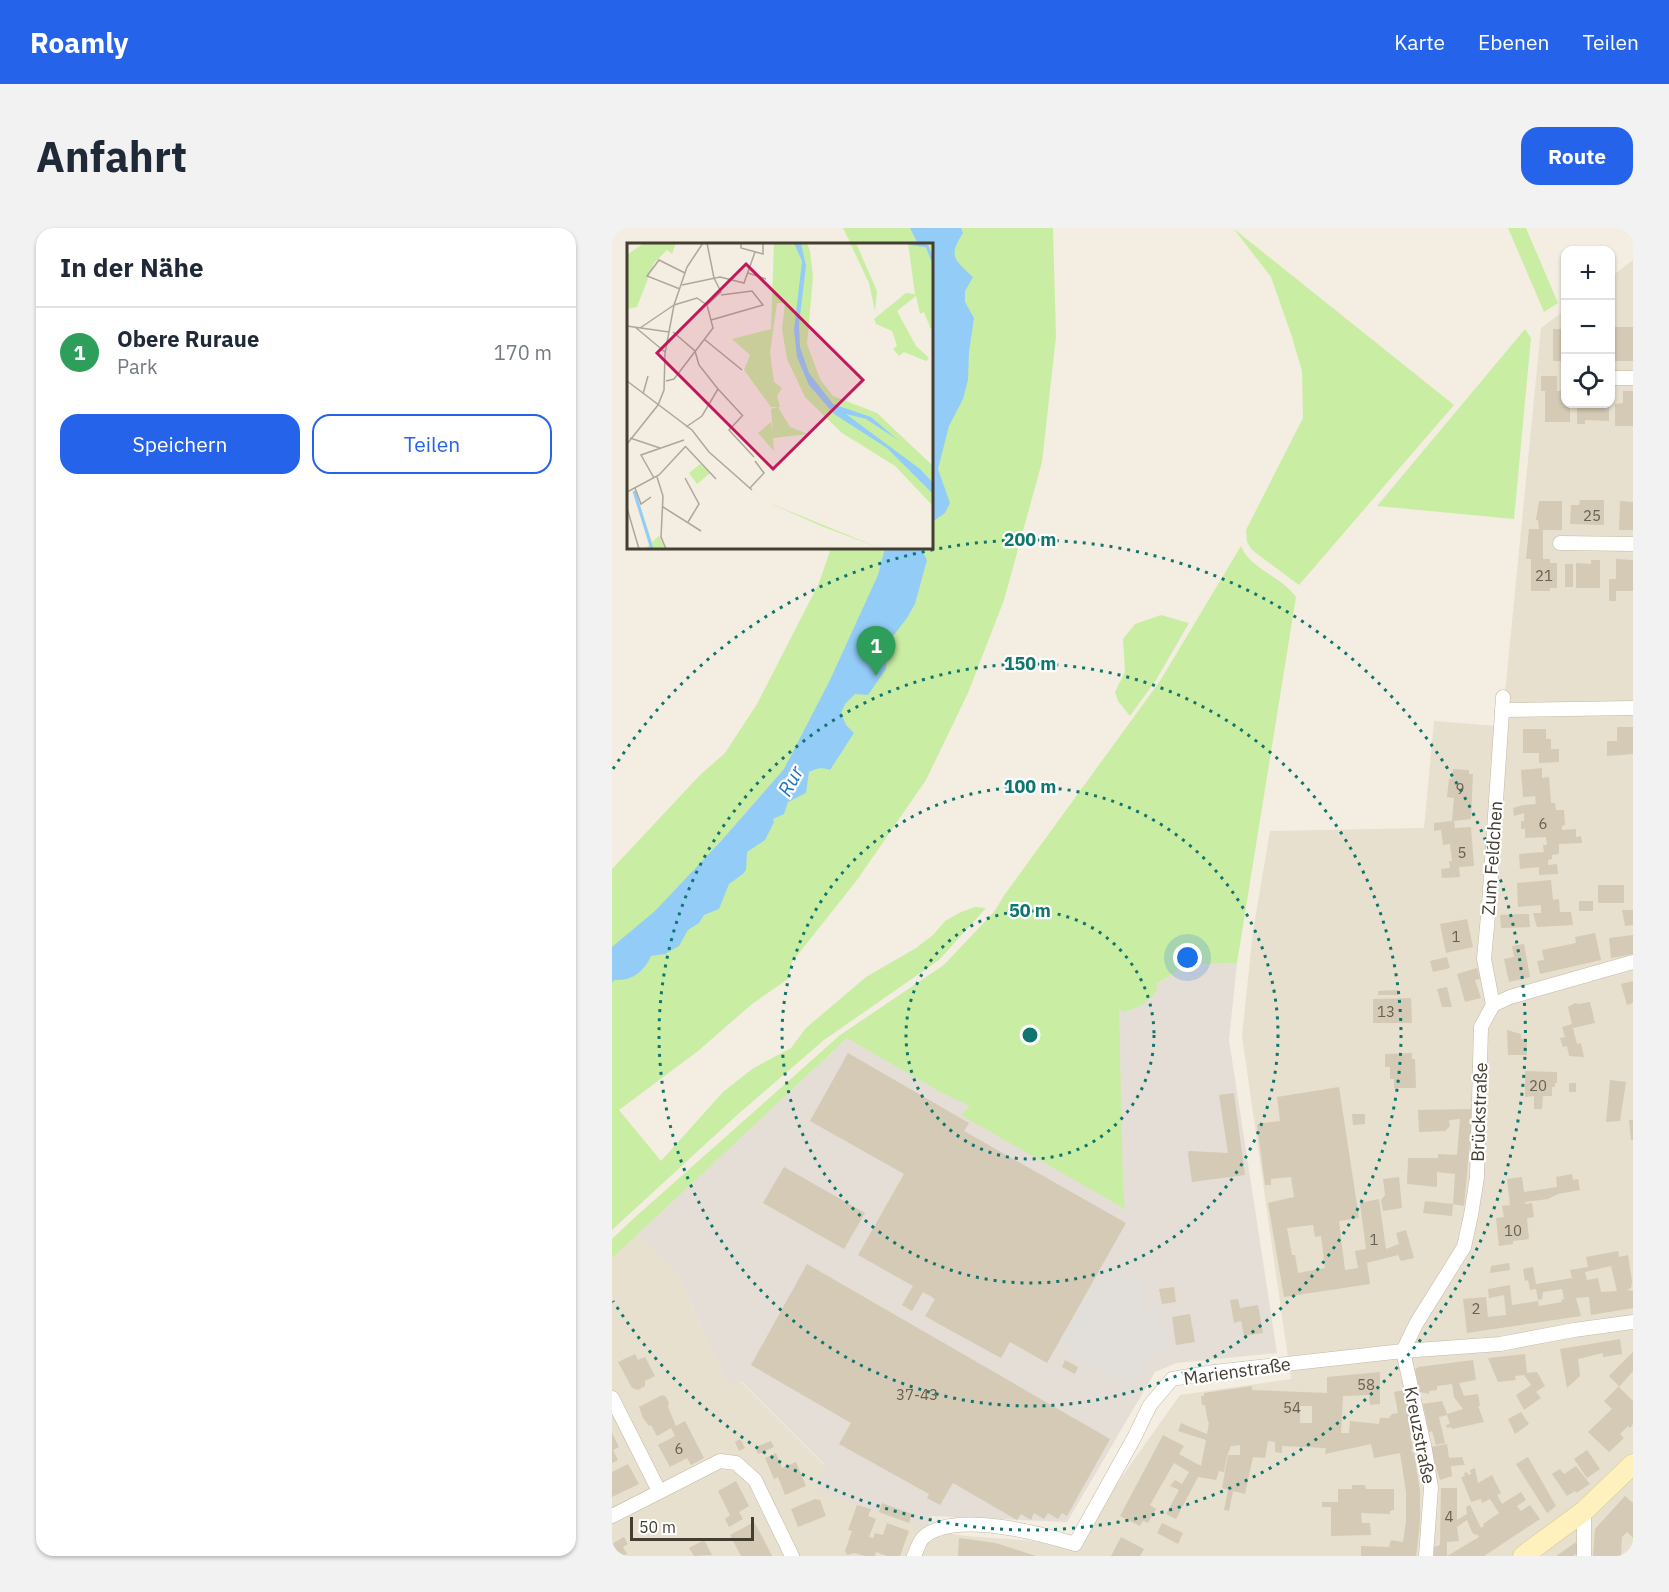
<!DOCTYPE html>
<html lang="de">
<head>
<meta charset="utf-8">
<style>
  :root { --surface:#fff; --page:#f2f2f3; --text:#1f2937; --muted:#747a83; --line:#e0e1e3; --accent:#2563eb }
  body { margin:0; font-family:"IBM Plex Sans",sans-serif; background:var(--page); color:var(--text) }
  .controls { position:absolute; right:18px; top:18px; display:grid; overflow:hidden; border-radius:12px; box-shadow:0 2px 4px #0004 }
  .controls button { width:54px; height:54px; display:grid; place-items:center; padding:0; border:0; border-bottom:2px solid var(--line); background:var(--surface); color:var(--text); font:30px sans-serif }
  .scale { position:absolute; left:18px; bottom:15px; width:124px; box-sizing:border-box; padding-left:6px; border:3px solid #443d31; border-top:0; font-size:16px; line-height:21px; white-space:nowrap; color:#443d31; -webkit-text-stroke:4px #fff; paint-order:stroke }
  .you { position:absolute; left:576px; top:730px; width:21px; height:21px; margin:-15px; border:4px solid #fff; border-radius:50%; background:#1a73e8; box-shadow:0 0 0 9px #1a73e833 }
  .badge { display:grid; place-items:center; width:39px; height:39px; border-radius:50%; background:var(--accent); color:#fff; font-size:20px; font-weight:700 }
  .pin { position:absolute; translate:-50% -50px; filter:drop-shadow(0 2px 3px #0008) }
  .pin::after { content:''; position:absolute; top:32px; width:21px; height:18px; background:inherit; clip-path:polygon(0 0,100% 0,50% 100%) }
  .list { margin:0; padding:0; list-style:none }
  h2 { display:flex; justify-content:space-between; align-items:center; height:78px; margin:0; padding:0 24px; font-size:26px }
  h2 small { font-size:20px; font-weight:400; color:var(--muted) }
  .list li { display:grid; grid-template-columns:39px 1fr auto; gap:18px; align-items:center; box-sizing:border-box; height:90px; padding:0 24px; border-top:2px solid var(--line) }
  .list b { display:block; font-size:22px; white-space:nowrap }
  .list p { margin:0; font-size:20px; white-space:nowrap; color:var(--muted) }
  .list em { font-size:20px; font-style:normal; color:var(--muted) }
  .actions { display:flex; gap:12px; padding:18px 24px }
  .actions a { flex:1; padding:14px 0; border:2px solid var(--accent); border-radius:18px; text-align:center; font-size:21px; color:var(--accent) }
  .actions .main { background:var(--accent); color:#fff }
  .icon { flex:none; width:33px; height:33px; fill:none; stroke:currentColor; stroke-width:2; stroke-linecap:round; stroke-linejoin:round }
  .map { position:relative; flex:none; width:1021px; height:1328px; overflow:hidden; border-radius:18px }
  header { display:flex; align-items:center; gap:36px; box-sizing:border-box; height:84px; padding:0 30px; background:var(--accent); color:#fff }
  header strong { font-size:28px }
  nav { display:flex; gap:33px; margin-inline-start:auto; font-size:21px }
  .intro { display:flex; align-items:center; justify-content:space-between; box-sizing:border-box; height:144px; padding:0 36px }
  h1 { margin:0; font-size:42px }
  .button { padding:15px 27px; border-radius:18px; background:var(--accent); color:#fff; font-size:21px; font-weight:700 }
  main { display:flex; gap:36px; padding:0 36px }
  aside { flex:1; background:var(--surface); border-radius:18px; box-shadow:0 2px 4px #0004 }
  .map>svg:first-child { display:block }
</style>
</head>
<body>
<header>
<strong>Roamly</strong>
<nav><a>Karte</a><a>Ebenen</a><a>Teilen</a></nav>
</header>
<div class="intro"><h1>Anfahrt</h1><a class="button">Route</a></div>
<main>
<aside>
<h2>In der Nähe<small></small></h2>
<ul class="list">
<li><span class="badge" style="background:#2e9e5b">1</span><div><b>Obere Ruraue</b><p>Park</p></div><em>170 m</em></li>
</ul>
<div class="actions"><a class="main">Speichern</a><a>Teilen</a></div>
</aside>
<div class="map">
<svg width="1021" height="1328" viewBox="0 0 1021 1328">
  <rect width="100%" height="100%" fill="#f3eee1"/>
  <polygon fill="#e7e0ce" points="1021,32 1021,1328 0,1328 0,1030 25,1005 66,1046 116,1157 128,1153 212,1237 315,1302 354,1308 462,1316 568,1167 679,1151 630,808 641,703 658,603 812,600 822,493 885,498 891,485 929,100 953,82 954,176 999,176 999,49"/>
  <polygon fill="#e4ded6" points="415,639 507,778 576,737 625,735 617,812 665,1125 564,1135 543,1144 455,1294 320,1288 315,1302 206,1262 212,1236 129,1153 116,1157 66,1046 25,1005 235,810 227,808 332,737 382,684"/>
  <g fill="#caeda4">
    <polygon points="231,0 441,0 444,108 430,234 392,372 356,465 314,552 245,652 180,734 176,751 140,776 86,823 7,882 49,933 111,864 140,841 179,820 194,800 254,749 304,720 321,707 333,693 349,684 363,679 374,680 327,732 212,812 124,888 0,1002 0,641 88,547 113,525 145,476 207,355 219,320 320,320 320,16 239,16"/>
    <polygon points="896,0 914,0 946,75 932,84"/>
    <polygon points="622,1 842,177 687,357 640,322 635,314 634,302 691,190 690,143 679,106 659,49"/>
    <polygon points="913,101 919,110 902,291 765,278"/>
    <path d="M 629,318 C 637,340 670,349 684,369 L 625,735 L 576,737 L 544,756 L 545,762 C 536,775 526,780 511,784 L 507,780 L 511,959 L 513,981 L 349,887 L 358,878 L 332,866 L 235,810 L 0,1030 L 0,1011 L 21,991 L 227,808 L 332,737 L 382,684 L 393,666 L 548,453 Z"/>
    <polygon points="549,387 577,395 544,452 518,488 506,473 503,464 513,444 511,411 523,396"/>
  </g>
  <polygon fill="#e2dfda" points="494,1037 531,1061 533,1078 546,1076 557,1116 538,1127 515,1161 447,1116"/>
  <g fill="#94ccf8">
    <path d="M 298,0 L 349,0 L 351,5 C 336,29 342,31 361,49 L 353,63 L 353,74 L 362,90 L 357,124 L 356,152 L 351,171 L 337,198 L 326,241 L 338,275 L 333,285 L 320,294 L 320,16 L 306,16 Z"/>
    <path d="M 273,320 L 309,320 L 315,332 L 303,376 L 295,390 L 278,412 L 275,420 L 274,441 L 256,467 L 243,466 L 233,476 L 229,485 L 234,497 L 242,505 L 218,542 C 210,539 205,540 197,544 L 194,565 L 176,574 L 172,586 L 161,591 L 162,594 L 153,612 L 135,624 L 134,642 L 131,646 L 117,656 L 107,681 L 92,687 L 87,695 L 76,702 L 67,718 L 53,726 L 39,728 C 32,744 20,753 2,752 L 0,755 L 0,719 L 43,683 L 110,612 L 172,541 L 218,452 L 266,347 Z"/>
  </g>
  <g fill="#d4cab5" fill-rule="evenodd">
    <rect x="999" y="99" width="22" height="34"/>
    <rect x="941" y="101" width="13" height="32"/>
    <polygon points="929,148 945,148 945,163 954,163 954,176 958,176 958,194 933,194 933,163 929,163"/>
    <polygon points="1011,163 1021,163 1021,198 1003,198 1003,176 1011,175"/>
    <polygon points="973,176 997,176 997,193 973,192 973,196 965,196 965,179 973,180"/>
    <polygon points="968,272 992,272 992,297 958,296 959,277 967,277"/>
    <polygon points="927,273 950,273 950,302 931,302 931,331 938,331 938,335 945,335 945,360 938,360 938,363 919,363 919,331 914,331 917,301 927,301 926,292 924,292"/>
    <polygon points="1008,273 1021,274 1021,302 1007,302"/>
    <polygon points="1004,331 1021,332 1021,363 1004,363 1004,373 997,373 997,351 1004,351"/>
    <polygon points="979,332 988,332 988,360 964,360 964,335 979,336"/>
    <rect x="953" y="336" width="8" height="23"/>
    <polygon points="1005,499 1021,499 1021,526 995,528 995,513 1005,513"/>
    <polygon points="911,501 934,501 934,511 939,511 939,521 947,521 947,534 927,535 927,525 911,525"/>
    <polygon points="930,540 930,550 937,549 939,575 943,575 944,582 952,582 953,597 950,598 950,602 964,601 964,609 969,608 970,615 947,616 947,626 940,627 940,631 936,632 936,637 945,636 946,646 927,647 927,639 908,641 907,626 932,624 931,617 935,617 934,609 913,610 913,601 909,601 909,593 912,593 912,585 902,588 901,580 911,577 924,576 923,568 911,569 909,542"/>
    <polygon points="841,541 857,542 857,546 861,546 859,591 842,593 843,600 859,599 862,638 847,639 848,649 830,650 829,641 838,640 837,633 840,633 838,616 831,617 829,602 822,603 822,595 840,593 842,570 835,569 837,551 840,551"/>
    <polygon points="939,652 941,672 947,671 948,684 959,684 961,697 925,699 921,685 929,685 929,677 906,679 905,655"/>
    <rect x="986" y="657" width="26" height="18"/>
    <rect x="967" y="673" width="14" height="10"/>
    <polygon points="1010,682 1021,682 1021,697 1013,698"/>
    <polygon points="909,686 917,686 918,699 889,700 888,687"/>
    <polygon points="855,691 861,719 834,725 828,696"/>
    <polygon points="983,705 989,732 928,746 925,733 932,732 930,722 964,715 963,709"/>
    <polygon points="1021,707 1021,726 999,730 997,710"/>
    <polygon points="912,716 918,749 897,754 892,731 902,729 900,718"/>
    <polygon points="835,729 838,740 821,744 818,733"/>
    <polygon points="865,740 868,751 863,752 869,770 853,774 845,746"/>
    <polygon points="1021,753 1021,775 1015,777 1009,756"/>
    <polygon points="835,759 840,779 830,779 825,761"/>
    <polygon points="787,762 788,767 766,767 766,763"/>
    <polygon points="799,770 800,795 761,795 761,771"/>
    <polygon points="978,774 983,795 961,800 965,816 969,815 972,829 957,828 955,818 951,819 948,810 953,809 950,799 960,796 956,779 963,775 967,776"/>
    <polygon points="895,802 909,806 909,811 915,810 915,827 896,827"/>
    <polygon points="236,825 357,895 352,903 514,995 435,1135 398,1114 389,1130 325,1095 313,1088 323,1071 311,1064 300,1083 290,1077 301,1058 246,1027 292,946 198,893"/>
    <polygon points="800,825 800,831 803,831 804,860 782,860 782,851 778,851 778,839 773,839 773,826"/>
    <polygon points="913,843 945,844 945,855 943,855 943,859 940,859 940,868 931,868 930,881 922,881 922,868 913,869"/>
    <polygon points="998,852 1014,854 1008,893 994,894"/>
    <rect x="957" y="855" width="7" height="9"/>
    <path d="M 727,859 L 747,990 L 727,993 L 733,1042 L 746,1040 L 743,1023 L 754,1021 L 748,975 L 767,971 L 774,1021 L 787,1016 L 784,1005 L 794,1002 L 802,1030 L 789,1033 L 786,1027 L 755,1035 L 758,1056 L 672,1069 L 656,975 L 682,969 L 679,949 L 659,951 L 659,957 L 653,957 L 645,896 L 668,893 L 665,869 ZM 701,997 L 703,1009 L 709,1008 L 713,1040 L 686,1045 L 683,1027 L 680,1027 L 675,1000 Z"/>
    <polygon points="622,865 633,947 580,954 576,926 577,923 616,925 607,867"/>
    <polygon points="861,881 852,978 841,976 840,988 811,985 813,973 841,976 843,946 825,944 825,959 795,956 796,930 826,930 826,926 845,927 848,891 837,892 838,898 833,903 807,904 806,882"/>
    <polygon points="740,886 753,886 753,896 741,897"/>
    <polygon points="1017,892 1021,892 1021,912 1019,912"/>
    <polygon points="172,939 253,985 232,1021 151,975"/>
    <polygon points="960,946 961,952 966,951 968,962 946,966 936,971 913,974 913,976 920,975 922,989 915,990 917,1011 901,1013 901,1016 887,1018 884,990 892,989 890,978 898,977 895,951 910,949 912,964 945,959 944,949"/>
    <polygon points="787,949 790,980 771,983 769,972 773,967 771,951"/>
    <path d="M 1006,1023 L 1007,1029 L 1016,1027 L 1020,1053 L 1019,1060 L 1015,1062 L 1021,1063 L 1021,1080 L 979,1087 L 977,1069 L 964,1070 L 969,1088 L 855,1105 L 851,1071 L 874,1069 L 876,1089 L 894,1087 L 892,1067 L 877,1070 L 876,1061 L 898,1057 L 900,1077 L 926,1073 L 927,1078 L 950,1074 L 949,1072 L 952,1071 L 950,1061 L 931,1064 L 930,1071 L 926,1072 L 924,1061 L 918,1062 L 916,1052 L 913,1053 L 911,1041 L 921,1039 L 924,1056 L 960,1050 L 958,1042 L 976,1039 L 974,1029 ZM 999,1038 L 1005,1063 L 989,1064 L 986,1050 L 975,1052 L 973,1044 Z"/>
    <polygon points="897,1035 898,1042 878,1045 879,1038"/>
    <polygon points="195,1036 498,1211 455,1288 450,1285 446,1291 436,1285 432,1291 422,1285 419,1292 409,1286 405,1292 341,1255 328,1277 315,1270 317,1266 227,1216 239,1195 139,1137"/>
    <polygon points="562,1059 564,1074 550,1076 547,1061"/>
    <polygon points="626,1071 628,1080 646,1077 651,1105 632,1108 629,1093 622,1095 618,1072"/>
    <polygon points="578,1086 583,1114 564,1117 560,1089"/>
    <polygon points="1008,1111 1010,1126 991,1129 991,1125 966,1131 968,1148 955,1160 948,1121"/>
    <polygon points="1021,1124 1021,1143 1007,1159 1021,1173 1021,1196 1018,1200 1016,1198 1008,1206 1012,1210 997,1224 976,1204 1000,1181 992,1173 1007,1158 997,1148"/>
    <polygon points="23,1126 26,1132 33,1129 43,1148 33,1153 33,1158 26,1162 20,1160 6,1134"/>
    <polygon points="913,1126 915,1145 925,1144 933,1158 924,1164 929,1170 912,1182 904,1167 919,1157 912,1147 903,1148 904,1152 886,1154 876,1130"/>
    <polygon points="453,1132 466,1139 463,1146 450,1139"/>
    <polygon points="861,1132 864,1152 847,1155 852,1168 866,1166 868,1178 866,1178 872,1194 840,1201 839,1199 835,1200 834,1197 838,1196 835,1187 827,1189 833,1215 824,1217 820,1203 817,1204 811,1176 830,1173 835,1186 851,1181 842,1169 840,1156 825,1158 825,1162 817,1163 817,1166 808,1164 803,1142 806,1139"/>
    <path d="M 768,1144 L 768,1176 L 758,1177 L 757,1167 L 731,1168 L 729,1205 L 737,1205 L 738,1193 L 767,1196 L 768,1190 L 777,1190 L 780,1186 L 786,1185 L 782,1164 L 793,1162 L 802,1206 L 798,1207 L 801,1220 L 799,1223 L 802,1225 L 808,1263 L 808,1295 L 804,1328 L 749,1328 L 749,1318 L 777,1319 L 779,1312 L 791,1314 L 794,1293 L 794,1264 L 788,1225 L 762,1230 L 759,1216 L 713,1226 L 714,1220 L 670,1218 L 670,1225 L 663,1224 L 663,1214 L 656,1213 L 653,1230 L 641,1229 L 633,1266 L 621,1263 L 617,1283 L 612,1282 L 616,1262 L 610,1260 L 616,1227 L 628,1227 L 628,1217 L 619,1218 L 615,1228 L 612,1244 L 607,1243 L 604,1252 L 586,1249 L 564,1291 L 554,1286 L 567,1262 L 558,1258 L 563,1252 L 570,1256 L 577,1244 L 562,1235 L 538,1277 L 544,1281 L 536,1295 L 531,1293 L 528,1298 L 508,1288 L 551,1207 L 572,1218 L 567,1226 L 589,1238 L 594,1212 L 566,1203 L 569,1195 L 595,1206 L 597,1194 L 596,1194 L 593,1177 L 590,1177 L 589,1168 L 592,1168 L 592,1165 L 640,1158 L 640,1162 L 715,1165 L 715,1149 ZM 688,1178 L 700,1178 L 700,1195 L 688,1195 Z"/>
    <polygon points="50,1167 54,1169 57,1175 56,1179 64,1198 73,1193 92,1230 79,1237 75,1230 58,1239 46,1217 63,1208 59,1200 45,1208 39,1197 37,1198 31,1190 27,1179"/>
    <polygon points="909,1184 917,1196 903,1206 896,1191"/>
    <polygon points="0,1205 7,1219 1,1222 6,1232 0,1235"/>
    <polygon points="128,1211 133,1220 127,1223 123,1214"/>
    <polygon points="159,1213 162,1219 146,1226 143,1219"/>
    <polygon points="835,1216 837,1230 850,1229 853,1237 839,1238 840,1248 828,1252 818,1219"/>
    <polygon points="975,1222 988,1241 975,1250 962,1231"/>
    <polygon points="164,1225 170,1240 184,1234 194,1258 173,1267 166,1249 162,1251 153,1230"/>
    <polygon points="916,1229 944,1278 935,1285 904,1236"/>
    <polygon points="16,1236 27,1256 0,1269 0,1244"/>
    <polygon points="964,1238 978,1256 964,1265 963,1263 955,1268 940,1246 948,1241 952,1246"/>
    <path d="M 863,1240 L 866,1255 L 880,1247 L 889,1265 L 885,1267 L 890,1276 L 909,1264 L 914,1272 L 905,1278 L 909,1283 L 918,1277 L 928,1291 L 872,1328 L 822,1328 L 822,1319 L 828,1317 L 829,1260 L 845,1260 L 845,1292 L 855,1286 L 854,1279 L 858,1277 L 869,1300 L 872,1298 L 871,1296 L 887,1285 L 878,1271 L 870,1275 L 869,1271 L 859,1274 L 849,1249 L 853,1248 L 852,1245 L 855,1244 L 856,1247 L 859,1246 L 858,1242 ZM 855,1292 L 860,1304 L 863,1307 L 865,1306 L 867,1309 L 835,1328 L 835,1314 L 847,1313 L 845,1299 Z"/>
    <polygon points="124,1253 137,1278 127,1284 131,1291 117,1299 113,1291 118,1287 106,1263"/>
    <polygon points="740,1257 753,1257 754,1261 782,1261 782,1282 778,1283 778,1286 749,1285 750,1295 758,1295 759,1307 719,1308 719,1279 710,1279 710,1274 726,1274 726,1261 740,1261"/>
    <polygon points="1013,1268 1021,1275 1021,1310 1015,1304 1010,1309 1009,1328 981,1328 983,1301"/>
    <polygon points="203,1271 208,1272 214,1288 186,1299 179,1281"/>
    <polygon points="270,1275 300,1286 297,1295 267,1284"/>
    <polygon points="245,1277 259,1281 256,1288 264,1291 257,1309 261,1310 263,1305 271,1307 275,1295 297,1303 288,1328 275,1328 264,1324 263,1328 253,1328 242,1325 235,1327 233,1323 240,1303 236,1302"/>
    <polygon points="142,1294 151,1310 160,1328 129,1328 118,1307"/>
    <polygon points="550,1295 571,1305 566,1316 545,1305"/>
    <polygon points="12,1309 16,1316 11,1319 15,1326 11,1328 0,1328 0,1316"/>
    <polygon points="509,1309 532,1321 528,1328 499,1328"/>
    <polygon points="347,1310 384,1315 424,1328 346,1328"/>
    <polygon points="92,1312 100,1327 82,1328 77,1320"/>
    <polygon points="964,1314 967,1324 961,1328 944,1328"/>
  </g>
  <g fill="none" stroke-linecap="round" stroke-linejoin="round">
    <defs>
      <g id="minor">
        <polyline points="999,150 1021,150"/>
        <polyline points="948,315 1021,316"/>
        <polyline points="890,482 1021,480"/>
        <polyline points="881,777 872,731 877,677 891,469"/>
        <polyline points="0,1170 47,1263"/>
        <polyline points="0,1288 108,1233 124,1235 143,1252 180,1328"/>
        <path d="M 302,1328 C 305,1322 307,1312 313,1308 C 344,1283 427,1305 463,1316 L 522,1210 L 538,1177 L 560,1151 L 602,1144 L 791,1123 L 888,1116 L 962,1102 L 1021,1094"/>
        <polyline points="814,1328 819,1260 813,1222 791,1123 804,1096 852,1019 859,987 865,949 869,799 881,777 898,769 1021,734"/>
        <polyline points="972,1328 972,1283"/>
      </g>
      <polyline id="secondary" points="911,1328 972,1283 1021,1236"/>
    </defs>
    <use href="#minor" stroke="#c1b9a5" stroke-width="15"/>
    <use href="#secondary" stroke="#d8c68a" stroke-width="21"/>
    <use href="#minor" stroke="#fff" stroke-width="14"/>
    <use href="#secondary" stroke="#fff1be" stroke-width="20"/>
  </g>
  <g fill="none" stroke="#0f766e" stroke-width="3" stroke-dasharray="3 6">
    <circle cx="418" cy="807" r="124"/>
    <circle cx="418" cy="807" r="248"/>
    <circle cx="418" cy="807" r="371"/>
    <path d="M1 541A495 495 0 1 1 1 1073"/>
  </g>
  <g text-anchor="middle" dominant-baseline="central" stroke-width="4.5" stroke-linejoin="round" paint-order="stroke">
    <g font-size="15" fill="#686052">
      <text x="980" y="287">25</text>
      <text x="932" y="347">21</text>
      <text x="848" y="560">9</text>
      <text x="931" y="595">6</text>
      <text x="850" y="624">5</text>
      <text x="844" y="708">1</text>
      <text x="774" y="783">13</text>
      <text x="926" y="857">20</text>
      <text x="901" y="1002">10</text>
      <text x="762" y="1011">1</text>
      <text x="864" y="1080">2</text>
      <text x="754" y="1156">58</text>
      <text x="305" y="1166">37-43</text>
      <text x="680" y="1179">54</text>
      <text x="67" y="1220">6</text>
      <text x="837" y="1288">4</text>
    </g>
    <g font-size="18" fill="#443d31" stroke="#fff">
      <text transform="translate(880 630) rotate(-86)">Zum Feldchen</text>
      <text transform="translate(867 884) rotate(-88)">Brückstraße</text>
      <text transform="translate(625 1143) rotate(-8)">Marienstraße</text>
      <text transform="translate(808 1207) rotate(79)">Kreuzstraße</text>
    </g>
    <g font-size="20" font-style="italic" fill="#1f75bb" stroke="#fff">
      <text transform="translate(178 553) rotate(-61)">Rur</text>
    </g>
  </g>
  <g transform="translate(15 15)">
    <rect width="306" height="306" fill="#f3eee1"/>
    <path d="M 17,0 L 49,0 L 45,11 L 40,7 L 27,20 L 10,64 L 0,66 L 0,12 ZM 147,0 L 180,0 L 183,8 L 186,34 L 180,101 L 193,136 L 206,153 L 250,170 L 306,223 L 306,263 L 268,223 L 215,190 L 178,154 L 160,116 L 155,86 L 158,60 L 150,60 L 143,110 L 142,101 L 147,139 L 155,145 L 150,153 L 153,164 L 144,164 L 117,127 L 123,112 L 105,96 L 144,86 ZM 223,0 L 229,0 L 250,48 L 248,68 L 242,40 ZM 281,0 L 306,0 L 306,84 L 300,86 L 303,84 L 297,69 L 293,71 L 289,53 L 270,68 L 289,103 L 302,115 L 299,118 L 277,109 L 272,113 L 266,106 L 270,103 L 265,88 L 249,81 L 247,76 L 279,50 L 288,51 ZM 151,164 L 163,184 L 181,191 L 146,195 L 147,208 L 131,190 L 144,179 L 146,191 L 144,166 ZM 73,221 L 83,230 L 70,241 L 62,230 ZM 8,247 L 25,299 L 32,293 L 38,306 L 18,306 L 23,301 ZM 140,259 L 255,306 L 194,283 Z" fill="#caeda4"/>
    <path d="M 167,0 L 174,0 L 179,23 L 172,81 L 173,104 L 182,130 L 206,161 L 244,174 L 271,197 L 239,176 L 219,171 L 293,226 L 306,240 L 306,251 L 260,205 L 207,171 L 182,142 L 170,114 L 167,87 L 175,18 Z" fill="#94ccf8"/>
    <path fill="none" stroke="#94ccf8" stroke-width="3" d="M 282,0 L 300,3 L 306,18M 7,248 L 25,306"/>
    <path fill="none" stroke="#ada79b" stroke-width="1.5" d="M 114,0 L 114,5 L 136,11 L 136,0M 121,30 L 139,36M 55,42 L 93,34 L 117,40 L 128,9M 53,46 L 20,33 L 32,17 L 58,30M 47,62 L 70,55 L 80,62M 84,77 L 136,62 L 125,48 L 94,52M 0,83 L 42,89M 8,84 L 38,109M 13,85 L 47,62M 46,89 L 68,108 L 72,122 L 91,146 L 75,173 L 59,184M 77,96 L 115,127M 0,138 L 65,187 L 82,209 L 125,247M 39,138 L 47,136 L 86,85 L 80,62 L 94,49 L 87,35 L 80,0M 91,146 L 116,173M 16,151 L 21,133M 116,172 L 102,187 L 127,214M 3,195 L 33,205M 0,201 L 31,162 L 37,147 L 38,110 L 47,62 L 60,24 L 76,0M 58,203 L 89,236M 30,234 L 36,253 L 34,294 L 39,306M 27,235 L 14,212 L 57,197M 58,235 L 72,261 L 61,279M 8,245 L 14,261 L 24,254M 123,245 L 137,230 L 128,218M 0,249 L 32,232 L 58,204M 36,264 L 74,288M 0,265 L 12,306"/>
    <path fill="#c2185b" fill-opacity="0.15" stroke="#c2185b" stroke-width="3" d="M 119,21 L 236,137 L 146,226 L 30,110 Z"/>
    <rect width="306" height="306" fill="none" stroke="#443d31" stroke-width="3"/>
  </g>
  <circle cx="418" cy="807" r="9" fill="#0f766e" stroke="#fff" stroke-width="3"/>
  <g font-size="18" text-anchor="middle" font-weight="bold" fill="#0f766e" stroke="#fff" stroke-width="4.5" stroke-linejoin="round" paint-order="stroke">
    <text x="418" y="318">200 m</text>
    <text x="418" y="442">150 m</text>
    <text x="418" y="565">100 m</text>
    <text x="418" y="689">50 m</text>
  </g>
</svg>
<div class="controls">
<button>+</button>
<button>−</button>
<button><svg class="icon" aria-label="locate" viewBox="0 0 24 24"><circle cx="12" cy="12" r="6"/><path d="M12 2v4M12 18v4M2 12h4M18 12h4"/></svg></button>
</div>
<div class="scale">50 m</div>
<div class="you"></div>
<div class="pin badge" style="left:264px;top:448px;background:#2e9e5b">1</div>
</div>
</main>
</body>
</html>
